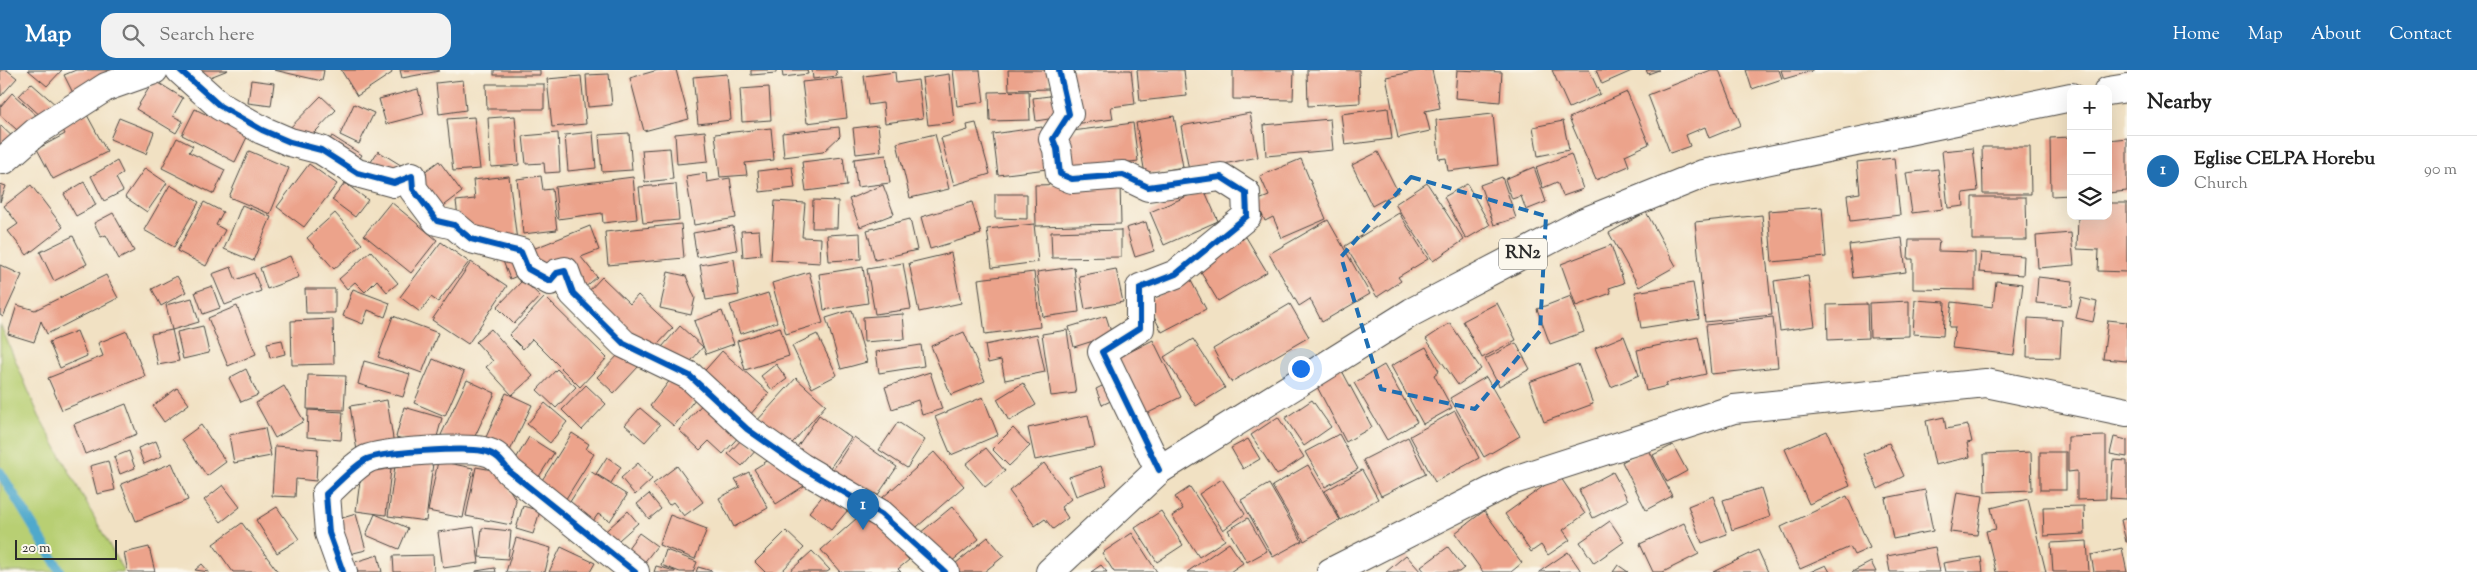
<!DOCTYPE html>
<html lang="en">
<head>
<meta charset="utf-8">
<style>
  :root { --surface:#fff; --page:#f2f2f2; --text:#222; --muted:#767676; --line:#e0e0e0; --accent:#1f6fb2 }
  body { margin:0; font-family:"Sorts Mill Goudy",serif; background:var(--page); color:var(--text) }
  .controls { position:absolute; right:15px; top:15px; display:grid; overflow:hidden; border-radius:10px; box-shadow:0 5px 20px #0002 }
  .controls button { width:45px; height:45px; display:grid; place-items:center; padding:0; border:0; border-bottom:1px solid var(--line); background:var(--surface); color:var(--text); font:25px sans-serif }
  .scale { position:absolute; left:15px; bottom:12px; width:102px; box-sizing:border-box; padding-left:5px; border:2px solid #2b2b2b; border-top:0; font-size:14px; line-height:18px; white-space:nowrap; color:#2b2b2b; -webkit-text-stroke:4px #fbf7ec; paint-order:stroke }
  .you { position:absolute; left:1300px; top:298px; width:18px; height:18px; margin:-12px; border:4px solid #fff; border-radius:50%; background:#1a73e8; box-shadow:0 0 0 8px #1a73e833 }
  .badge { display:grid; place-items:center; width:32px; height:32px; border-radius:50%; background:var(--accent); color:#fff; font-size:16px; font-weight:700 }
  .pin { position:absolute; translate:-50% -41px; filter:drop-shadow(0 1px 2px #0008) }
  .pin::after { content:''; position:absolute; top:26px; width:18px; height:15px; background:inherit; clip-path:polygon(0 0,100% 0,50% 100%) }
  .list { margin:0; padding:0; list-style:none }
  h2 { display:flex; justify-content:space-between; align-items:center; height:65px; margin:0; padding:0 20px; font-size:21px }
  h2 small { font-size:16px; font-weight:400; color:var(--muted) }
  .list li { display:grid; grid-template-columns:32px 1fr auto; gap:15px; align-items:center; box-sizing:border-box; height:70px; padding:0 20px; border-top:1px solid var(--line) }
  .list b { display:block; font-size:19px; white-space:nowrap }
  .list p { margin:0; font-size:16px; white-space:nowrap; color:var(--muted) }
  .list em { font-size:16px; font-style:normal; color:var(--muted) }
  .icon { flex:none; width:28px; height:28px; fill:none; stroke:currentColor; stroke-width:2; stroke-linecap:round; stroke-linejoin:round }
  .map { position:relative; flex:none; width:2127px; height:502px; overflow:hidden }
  header { display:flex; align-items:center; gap:30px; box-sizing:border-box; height:70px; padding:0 25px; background:var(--accent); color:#fff }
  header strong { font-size:24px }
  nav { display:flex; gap:28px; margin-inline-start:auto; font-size:18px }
  .search { width:350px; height:45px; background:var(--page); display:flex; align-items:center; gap:12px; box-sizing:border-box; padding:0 18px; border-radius:15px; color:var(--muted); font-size:19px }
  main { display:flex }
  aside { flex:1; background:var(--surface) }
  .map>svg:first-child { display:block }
</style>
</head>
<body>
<header>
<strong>Map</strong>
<div class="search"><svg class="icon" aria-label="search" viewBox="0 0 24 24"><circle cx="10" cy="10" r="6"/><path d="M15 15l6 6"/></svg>Search here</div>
<nav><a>Home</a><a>Map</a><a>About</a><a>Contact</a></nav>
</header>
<main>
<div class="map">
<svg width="2127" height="502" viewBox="0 0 2127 502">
  <rect width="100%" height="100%" fill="#fbf7ec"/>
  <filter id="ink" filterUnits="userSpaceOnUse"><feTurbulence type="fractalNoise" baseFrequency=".02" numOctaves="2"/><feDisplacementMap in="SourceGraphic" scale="10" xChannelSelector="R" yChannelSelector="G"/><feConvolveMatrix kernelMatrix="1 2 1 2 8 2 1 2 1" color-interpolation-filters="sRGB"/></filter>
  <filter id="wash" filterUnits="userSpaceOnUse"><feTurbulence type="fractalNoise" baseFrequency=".0096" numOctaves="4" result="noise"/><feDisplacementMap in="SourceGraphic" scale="20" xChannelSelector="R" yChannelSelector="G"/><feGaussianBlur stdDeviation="1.12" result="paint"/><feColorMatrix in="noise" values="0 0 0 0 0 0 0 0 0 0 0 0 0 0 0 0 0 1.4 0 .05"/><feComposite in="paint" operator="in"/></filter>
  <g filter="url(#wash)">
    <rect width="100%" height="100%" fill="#f1e1c3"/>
    <polygon fill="#b8cf73" stroke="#727d4f" points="0,254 39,346 124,502 0,502"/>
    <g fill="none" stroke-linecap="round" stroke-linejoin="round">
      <polyline stroke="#4fa9cc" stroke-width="10" points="0,402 61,502"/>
    </g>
    <g id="blocks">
      <g fill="#eca38b">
        <polygon points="0,0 7,0 17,8 1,26"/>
        <polygon points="28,0 62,0 47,16"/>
        <polygon points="76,0 143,0 77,31 64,5"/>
        <polygon points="168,0 228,0 185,17"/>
        <polygon points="274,0 324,0 322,11"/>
        <polygon points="341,0 391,0 392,3 357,26"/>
        <polygon points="400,0 439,0 439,1 402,8"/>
        <rect x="494" y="0" width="46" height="5"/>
        <polygon points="658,0 676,0 689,49 644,61 630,8"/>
        <polygon points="751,0 776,0 776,3 751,5"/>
        <polygon points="782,0 807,0 808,4 783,7"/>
        <polygon points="812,0 836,0 837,6 813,9"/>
        <polygon points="953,0 980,0 984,32 957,36"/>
        <polygon points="1008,0 1048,0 1049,19 1009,20"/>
        <polygon points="1068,0 1131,0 1135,34 1111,37 1113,49 1074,54"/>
        <polygon points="1137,0 1184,0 1187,26 1140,31"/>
        <polygon points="1233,0 1294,0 1293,30 1233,29"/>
        <polygon points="1307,0 1359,0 1360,33 1308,36"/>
        <polygon points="1423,0 1432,0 1440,38 1425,41 1430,61 1398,68 1386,7"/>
        <polygon points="1457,0 1502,2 1500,32 1455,28"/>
        <polygon points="1552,0 1589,0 1600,24 1569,38"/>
        <polygon points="1596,0 1634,0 1602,14"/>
        <polygon points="1646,0 1659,0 1648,4"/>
        <polygon points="1711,0 1719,0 1741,55 1709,68 1705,57 1686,65 1690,76 1670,83 1648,25"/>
        <polygon points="1746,0 1779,0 1782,9 1752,19"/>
        <polygon points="1781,0 1812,0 1812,1 1784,9"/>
        <polygon points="895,2 896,13 918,10 923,48 885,53 883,33 868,35 864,6"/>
        <polygon points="609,4 612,35 588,37 586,5"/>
        <polygon points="727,4 731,50 698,54 693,7"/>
        <polygon points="949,4 954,52 928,55 922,8"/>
        <polygon points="581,6 586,54 552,57 547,9"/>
        <polygon points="842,8 847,48 807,53 802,12"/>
        <polygon points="154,10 183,28 173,46 183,51 176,63 136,39"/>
        <polygon points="251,10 274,13 271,36 248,33"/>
        <polygon points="463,10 466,40 439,44 436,13"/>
        <polygon points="31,13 56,35 44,49 19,26"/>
        <polygon points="486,14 544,14 544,39 487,39"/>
        <polygon points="769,17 771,50 742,52 740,19"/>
        <polygon points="418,19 424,44 386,54 379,29"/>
        <polygon points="1029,21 1030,50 990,51 989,22"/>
        <polygon points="1627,22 1649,74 1625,85 1629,96 1596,110 1569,48"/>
        <polygon points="12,23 39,48 24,66 0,45 0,37"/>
        <polygon points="1058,25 1061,47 1036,51 1033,28"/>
        <polygon points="321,26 336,40 297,81 282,66"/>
        <polygon points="354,34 374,43 359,74 340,65"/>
        <polygon points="1388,38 1392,69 1345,75 1341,44"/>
        <polygon points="195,39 248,65 235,92 182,65"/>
        <polygon points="86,43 107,82 53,109 37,79 65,64 61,56"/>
        <polygon points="1250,43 1258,87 1189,101 1181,56"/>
        <polygon points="1493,44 1498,95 1448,101 1446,88 1439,89 1436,50"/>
        <polygon points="515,46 519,95 491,97 488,48"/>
        <polygon points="1174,46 1183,97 1145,104 1136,53"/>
        <polygon points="474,47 480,99 453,101 447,49"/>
        <polygon points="119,48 154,62 146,84 110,69"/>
        <polygon points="1330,49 1333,80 1266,86 1264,55"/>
        <polygon points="1563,51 1569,80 1538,86 1533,57"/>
        <polygon points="976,53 990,104 954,115 941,68 968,60 967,55"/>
        <polygon points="1133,53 1138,91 1070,100 1065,62"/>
        <polygon points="0,55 16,70 0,88"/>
        <polygon points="878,55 881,81 856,84 853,58"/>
        <polygon points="839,57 840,66 823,82 784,87 782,63"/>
        <polygon points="1042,57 1047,99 998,105 993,64"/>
        <polygon points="771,58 774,90 745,93 747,105 720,107 715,64"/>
        <polygon points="705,61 708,91 677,94 675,64"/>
        <polygon points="593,62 596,98 568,101 565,65"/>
        <polygon points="558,63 560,102 545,103 544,93 526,94 523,66"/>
        <polygon points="629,63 632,100 602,102 599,65"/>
        <polygon points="935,64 949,119 910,128 897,73"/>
        <polygon points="332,66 362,85 348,106 319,88"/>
        <polygon points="2071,67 2071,125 2051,126 2050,68"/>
        <polygon points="177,68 193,76 189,82 225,100 214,124 162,98"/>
        <polygon points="2127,68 2127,121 2108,123 2108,70"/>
        <polygon points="1982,77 2030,77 2031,124 1983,124"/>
        <polygon points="670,78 673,109 645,112 642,80"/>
        <polygon points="1973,78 1978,121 1963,123 1964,136 1948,138 1942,81"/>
        <polygon points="249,81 289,98 270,144 229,127"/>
        <polygon points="378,81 404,97 364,103"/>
        <polygon points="1378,82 1398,122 1372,136 1352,95"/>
        <polygon points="1571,84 1583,119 1563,126 1557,112 1543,118 1536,97"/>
        <polygon points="886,85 890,113 857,117 854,89"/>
        <polygon points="843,87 847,116 806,121 802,92"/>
        <polygon points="1894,88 1900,145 1850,151 1847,125 1860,123 1857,92"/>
        <polygon points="1301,89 1326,149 1282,168 1273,147 1265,151 1256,131 1269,126 1260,106"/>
        <polygon points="117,91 123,103 116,108 123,121 104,131 91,106"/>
        <polygon points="439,91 462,122 428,148 404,117"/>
        <polygon points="309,94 337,114 304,157 277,137"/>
        <polygon points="792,97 795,118 760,122 758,101"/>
        <polygon points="1534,97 1546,132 1526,140 1521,126 1512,129 1505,109"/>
        <polygon points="145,98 167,113 147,142 125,127"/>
        <polygon points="1938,99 1943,139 1912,143 1906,103"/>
        <polygon points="706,103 707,112 730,108 736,148 694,155 686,106"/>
        <polygon points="509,106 517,171 461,171 456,131 475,129 473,110"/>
        <polygon points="541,106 543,120 552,119 557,160 523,164 517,109"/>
        <polygon points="633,107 637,149 603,153 602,143 558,149 555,117"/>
        <polygon points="1502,107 1516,148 1494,155 1480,115"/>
        <polygon points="84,112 96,135 76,146 64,124"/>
        <polygon points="345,113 368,130 355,147 332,130"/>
        <polygon points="1120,113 1121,154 1036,156 1035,115"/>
        <polygon points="1427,113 1464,170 1433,191 1395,134"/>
        <polygon points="0,114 6,116 0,132"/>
        <polygon points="676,114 679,150 643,153 639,117"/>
        <polygon points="1467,114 1490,155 1466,169 1444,127"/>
        <polygon points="31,115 63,157 27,185 8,161 18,154 4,136"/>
        <polygon points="170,115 199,132 174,177 144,160"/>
        <polygon points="883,115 894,144 860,157 849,129"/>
        <polygon points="1204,119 1218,151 1164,175 1150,142"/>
        <polygon points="995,124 1027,124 1027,149 995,148"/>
        <polygon points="1972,127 2026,127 2027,170 1972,170"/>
        <polygon points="813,130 838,131 837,158 812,158"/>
        <polygon points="775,131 805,133 802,167 821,168 820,193 771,190"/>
        <polygon points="204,132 223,142 216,155 225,160 206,196 177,181"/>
        <polygon points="391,132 437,170 411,203 364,165"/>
        <polygon points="972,132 981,164 930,179 921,147"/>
        <polygon points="2108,133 2127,133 2127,202 2098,201 2099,180 2077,179 2078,146 2108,146"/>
        <polygon points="242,135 271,147 253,191 224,179"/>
        <polygon points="1822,137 1826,187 1772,192 1768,141"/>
        <polygon points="1646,142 1676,196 1639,217 1609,163"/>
        <polygon points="113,143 134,181 119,189 106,165 101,167 94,153"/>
        <polygon points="335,143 362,174 334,199 307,168"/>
        <polygon points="1399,143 1428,189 1398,207 1401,211 1377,227 1345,176"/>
        <polygon points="1762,145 1772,245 1705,252 1695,152"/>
        <polygon points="910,149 917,180 875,190 867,160"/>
        <polygon points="1328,150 1370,224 1322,252 1310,229 1299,236 1269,184"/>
        <polygon points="1146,152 1154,181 1135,187 1126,158"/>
        <polygon points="681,154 684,188 608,195 605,162"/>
        <polygon points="1034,154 1038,192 992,198 987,159"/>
        <polygon points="590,156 599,180 581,187 597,207 569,231 545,201 529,201 510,209 503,191"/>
        <polygon points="733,156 737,180 697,187 693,163"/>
        <polygon points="759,160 761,185 743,187 741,161"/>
        <polygon points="1121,160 1121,187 1052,188 1051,162"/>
        <polygon points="860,163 861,189 829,191 827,165"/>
        <polygon points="2071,163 2074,195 2038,198 2036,166"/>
        <polygon points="73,166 87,194 54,211 40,182"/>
        <polygon points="1246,167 1267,202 1218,231 1197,196"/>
        <polygon points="1902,168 1906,202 1853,208 1849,175"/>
        <polygon points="1909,170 1939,170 1938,181 1975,182 1975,220 1913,219 1913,189 1908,189"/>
        <polygon points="441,172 469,192 438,232 431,227 420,242 400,227"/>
        <polygon points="1611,175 1624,213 1609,218 1611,223 1576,236 1561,194"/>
        <polygon points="371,181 398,213 387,222 377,210 365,222 355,212 347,219 339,209"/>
        <polygon points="951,183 961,233 919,242 909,193"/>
        <polygon points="1981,183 2024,186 2023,205 1979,202"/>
        <polygon points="290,186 299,207 267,219 260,198"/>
        <polygon points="734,189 739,225 706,230 700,195"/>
        <polygon points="471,192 507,216 468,274 432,250"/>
        <polygon points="903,193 911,239 875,244 867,199"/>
        <polygon points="0,195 22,205 3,247 0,245"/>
        <polygon points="231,197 236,210 254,203 261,221 225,235 212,204"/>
        <polygon points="863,197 868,233 824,240 819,204"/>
        <polygon points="1074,197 1079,242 1043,247 1037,202"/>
        <polygon points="1116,199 1123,232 1085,239 1079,206"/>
        <polygon points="668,202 686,206 695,228 691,245 660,238"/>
        <polygon points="809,202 823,253 786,264 772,213"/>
        <polygon points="1034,202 1040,257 985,264 978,209"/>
        <polygon points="106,205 118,228 47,264 41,251 34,272 8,264 17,235 35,240"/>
        <polygon points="177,206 186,222 161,236 152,219"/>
        <polygon points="1808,206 1815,256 1780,261 1774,211"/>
        <polygon points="602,207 630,234 638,225 673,258 643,290 572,239"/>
        <polygon points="2038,207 2073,211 2071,236 2036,233"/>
        <polygon points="1190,209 1206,239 1162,262 1146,232"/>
        <polygon points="523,210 540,226 514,254 497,237"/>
        <polygon points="1996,211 2023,214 2014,285 1952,278 1955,257 1949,257 1952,232 1993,237"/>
        <polygon points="1693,213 1699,249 1641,258 1635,222"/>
        <polygon points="212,216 220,238 203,244 195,222"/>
        <polygon points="305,219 335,219 335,243 306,243"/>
        <polygon points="353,219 390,233 385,247 368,240 363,254 343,246"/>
        <polygon points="768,223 777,252 740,264 730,235"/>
        <polygon points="1571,226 1584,262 1550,274 1537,239"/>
        <polygon points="545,227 607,288 580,317 532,269 523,279 509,265"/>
        <polygon points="192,228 199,252 172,260 166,235"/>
        <polygon points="2081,228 2097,232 2093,252 2076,248"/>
        <polygon points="1915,230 1945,232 1943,266 1913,264"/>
        <polygon points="1909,231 1909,266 1870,267 1869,233"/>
        <polygon points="1497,233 1516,270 1482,288 1463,251"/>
        <polygon points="1290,234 1309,267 1231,312 1213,279"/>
        <polygon points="1867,234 1868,268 1828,270 1827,235"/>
        <polygon points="237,236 256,284 228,296 208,248"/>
        <polygon points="852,240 867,292 841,299 826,248"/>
        <polygon points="722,241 734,274 706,284 694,251"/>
        <polygon points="903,244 905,269 864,272 863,247"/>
        <polygon points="393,246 438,263 422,303 378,287"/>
        <polygon points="1106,246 1112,265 1074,277 1069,257"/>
        <polygon points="1773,247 1778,297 1711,304 1706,255"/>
        <polygon points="2028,248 2062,250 2060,288 2027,287"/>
        <polygon points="333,249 334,294 292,295 291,251"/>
        <polygon points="2108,250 2127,252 2127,291 2103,289"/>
        <polygon points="1450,253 1481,299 1458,315 1426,269"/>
        <polygon points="203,256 209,283 183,289 177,262"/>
        <polygon points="680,256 703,277 686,297 662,277"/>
        <polygon points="780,257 789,286 745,300 737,271"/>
        <polygon points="491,259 533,306 512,325 486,297 493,291 476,272"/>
        <polygon points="172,260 179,291 158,295 151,264"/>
        <polygon points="1067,260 1076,323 1051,326 1042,264"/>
        <polygon points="77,261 87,286 60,298 49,272"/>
        <polygon points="127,261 145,306 62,340 48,308 103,286 98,273"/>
        <polygon points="964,262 985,311 951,325 931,276"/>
        <polygon points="817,264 837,305 812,318 792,276"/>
        <polygon points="1037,264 1045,302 1005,310 1001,290 988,293 985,275"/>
        <polygon points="1624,266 1639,305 1611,317 1595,278"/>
        <polygon points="1698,267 1706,304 1666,313 1667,316 1646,321 1637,280"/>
        <polygon points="1193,269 1225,318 1196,336 1164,287"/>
        <polygon points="282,270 285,284 270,288 267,273"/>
        <polygon points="1153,270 1181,327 1146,344 1118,288"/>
        <polygon points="1516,273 1530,299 1499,316 1485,289"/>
        <polygon points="921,275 924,296 879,303 876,282"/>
        <polygon points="1426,277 1439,301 1434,305 1452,338 1423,354 1391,296"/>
        <polygon points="623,280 639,296 614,323 597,307"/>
        <polygon points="722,281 769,323 749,346 699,307"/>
        <polygon points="433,289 464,302 445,346 414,333"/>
        <polygon points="364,291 410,304 403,327 358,314"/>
        <polygon points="776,294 787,309 772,320 761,306"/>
        <polygon points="1578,294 1593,334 1544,352 1529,312"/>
        <polygon points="1384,295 1417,352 1387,370 1354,313"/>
        <polygon points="1340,297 1372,357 1346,372 1314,311"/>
        <polygon points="246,299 258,325 241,332 229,308"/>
        <polygon points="557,299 576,317 556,338 537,320"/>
        <polygon points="930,302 942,339 922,345 918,330 892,339 885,317"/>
        <polygon points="308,305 346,306 344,340 307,339"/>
        <polygon points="674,305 699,324 674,356 650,336"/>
        <polygon points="1486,307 1520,366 1484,387 1450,328"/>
        <polygon points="796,308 826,335 786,380 755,353"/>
        <polygon points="467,310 495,323 469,379 441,365"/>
        <polygon points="1023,313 1036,335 1009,351 997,329"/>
        <polygon points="1108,313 1115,329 1102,335 1096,319"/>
        <polygon points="586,315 606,334 582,360 562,340"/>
        <polygon points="284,316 304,351 275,368 256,333"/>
        <polygon points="177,318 189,334 164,352 153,336"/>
        <polygon points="506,323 532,335 507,387 482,376"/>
        <polygon points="983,327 998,365 951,385 935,347"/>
        <polygon points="387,330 394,375 357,381 350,336"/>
        <polygon points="706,330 742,363 723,384 709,371 700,380 679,360"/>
        <polygon points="1312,330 1331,357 1304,376 1285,348"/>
        <polygon points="545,333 567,352 550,373 527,354"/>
        <polygon points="126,334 137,364 85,384 74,354"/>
        <polygon points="404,337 442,348 434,378 396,367"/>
        <polygon points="640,338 660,355 645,372 625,355"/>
        <polygon points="308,340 343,342 341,370 307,367"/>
        <polygon points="1455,341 1479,388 1435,412 1410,366"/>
        <polygon points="819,345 851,368 825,405 793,383"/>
        <polygon points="1088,345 1095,377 1035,390 1028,358"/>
        <polygon points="1278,347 1304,387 1277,405 1251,365"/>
        <polygon points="1944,347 1946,359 1968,355 1972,372 1967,373 1970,387 1935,395 1926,351"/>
        <polygon points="898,352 925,370 907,398 879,380"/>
        <polygon points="201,355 226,392 207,406 182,369"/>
        <polygon points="265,358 271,386 234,393 229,365"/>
        <polygon points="1013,358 1030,376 1009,396 992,379"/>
        <polygon points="1827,361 1850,416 1809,434 1785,379"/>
        <polygon points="572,363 589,374 586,379 594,384 562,435 537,418"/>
        <polygon points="1339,364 1358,399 1325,417 1305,382"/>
        <polygon points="2106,366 2106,429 2077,430 2077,401 2068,402 2068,367"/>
        <polygon points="529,367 554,383 533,416 511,397"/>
        <polygon points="744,367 757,379 742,396 728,384"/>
        <polygon points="854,367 897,397 871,435 829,406"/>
        <polygon points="1408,367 1426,404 1381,426 1363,390"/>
        <polygon points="2114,367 2127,370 2127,387 2110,384"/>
        <polygon points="1248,369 1260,389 1243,399 1231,378"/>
        <polygon points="156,371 162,386 144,394 138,378"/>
        <polygon points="1889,373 1904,406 1878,419 1863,384"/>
        <polygon points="1673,375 1687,401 1667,412 1653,385"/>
        <polygon points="275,376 318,379 316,411 296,409 295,427 272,426"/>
        <polygon points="986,378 1005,401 985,417 966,394"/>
        <polygon points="1648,378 1672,426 1646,440 1622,392"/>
        <polygon points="129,381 135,398 120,404 114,387"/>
        <polygon points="934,382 964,416 910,463 881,429"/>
        <polygon points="2031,382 2032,420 1985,422 1984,384"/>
        <rect x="2040" y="382" width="26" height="38"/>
        <polygon points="777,385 793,399 804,416 776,434 754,399"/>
        <polygon points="607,387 621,397 611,413 596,404"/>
        <polygon points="396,389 433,393 426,451 388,446"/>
        <polygon points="2113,390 2127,391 2127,429 2110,428"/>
        <polygon points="108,391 115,420 97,424 90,396"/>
        <polygon points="438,391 473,398 463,448 428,441"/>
        <polygon points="172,393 188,430 136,451 121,414"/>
        <polygon points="638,393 652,409 635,425 621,408"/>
        <polygon points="1044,393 1071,429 1061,437 1068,448 1053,459 1045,449 1035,456 1009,421"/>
        <polygon points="1308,395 1340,450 1304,471 1272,416"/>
        <polygon points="362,396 391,399 386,445 356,441"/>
        <polygon points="677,396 703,432 684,446 673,432 669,435 653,414"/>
        <polygon points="1101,396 1107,415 1076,426 1069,407"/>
        <polygon points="476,397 498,401 516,430 511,455 466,446"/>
        <polygon points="1362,400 1378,429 1341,450 1325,421"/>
        <polygon points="590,401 627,425 610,451 598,444 589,457 564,441"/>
        <polygon points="749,402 768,438 734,457 719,428 740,417 735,409"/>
        <polygon points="1613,402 1628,430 1593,448 1579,420"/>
        <polygon points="1559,405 1585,444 1563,460 1570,470 1548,485 1541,475 1531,482 1505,444"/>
        <polygon points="1222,409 1245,444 1223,460 1199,424"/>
        <polygon points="1269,414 1302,471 1273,487 1241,430"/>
        <polygon points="223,415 240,437 221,452 204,430"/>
        <polygon points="1190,417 1225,470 1199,487 1172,446 1183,439 1175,427"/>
        <polygon points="1761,418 1770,447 1732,460 1723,430"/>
        <polygon points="1925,420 1933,461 1893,469 1885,428"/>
        <polygon points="826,422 848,440 831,460 809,442"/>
        <polygon points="1957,422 1983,426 1977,465 1950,462"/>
        <polygon points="649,424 661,439 649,449 637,434"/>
        <polygon points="1713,426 1727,464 1702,473 1688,436"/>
        <polygon points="1847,426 1870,478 1854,485 1850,477 1800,499 1781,457"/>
        <polygon points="2028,429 2046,502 1996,502 1986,461 1996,459 1991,438"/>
        <polygon points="523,436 540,441 533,464 516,459"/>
        <polygon points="953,436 979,469 946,496 920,463"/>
        <polygon points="2084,436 2085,464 2044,466 2043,437"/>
        <polygon points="277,437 299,469 277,483 256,450"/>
        <polygon points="866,440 909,490 898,499 901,502 840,502 821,480"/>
        <polygon points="628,441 638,453 610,478 600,466"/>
        <polygon points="1161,441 1183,475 1157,492 1135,458"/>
        <polygon points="1484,441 1522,493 1511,502 1483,502 1455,463"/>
        <polygon points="356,444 366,480 341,486 332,451"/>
        <polygon points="375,444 408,458 399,479 366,465"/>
        <polygon points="670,445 707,459 695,489 659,475"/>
        <polygon points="1248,448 1267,481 1247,492 1228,460"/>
        <polygon points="2127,448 2127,472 2126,472 2121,450"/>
        <polygon points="1610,451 1624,472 1594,493 1580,472"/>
        <polygon points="242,453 278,502 233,502 213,474"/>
        <polygon points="1684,453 1699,484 1663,502 1653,502 1640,474"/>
        <polygon points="474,457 479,493 443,498 438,462"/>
        <polygon points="482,458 511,461 508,489 479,487"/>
        <polygon points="786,461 804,478 781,502 765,502 755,492"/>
        <polygon points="639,463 657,476 639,499 622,486"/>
        <polygon points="1132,463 1157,502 1114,502 1102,483"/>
        <polygon points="988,467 1004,486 984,502 953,502 950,498"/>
        <polygon points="516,468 551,478 545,502 506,502"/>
        <polygon points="2087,471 2089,502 2053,502 2051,473"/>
        <polygon points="1229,473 1243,493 1230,502 1187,502"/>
        <polygon points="149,477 155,502 128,502 124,483"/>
        <polygon points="561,477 595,493 590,502 549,502"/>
        <polygon points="1448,477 1464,498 1459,502 1425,502 1421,497"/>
        <polygon points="1935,477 1940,502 1890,502 1887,486"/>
        <polygon points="2122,478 2127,502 2094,502 2091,485"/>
        <polygon points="666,480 697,492 693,502 680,502 661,495"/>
        <polygon points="1758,480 1768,502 1713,502"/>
        <polygon points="812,481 830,500 827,502 789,502"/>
        <polygon points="1568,482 1581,501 1539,502"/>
        <polygon points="378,485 382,502 350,502 348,494"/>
        <polygon points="433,485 434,502 394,502 393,486"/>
        <polygon points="1406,485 1421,502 1386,502"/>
        <polygon points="1981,487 1983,502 1945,502 1943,493"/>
        <polygon points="1871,492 1876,502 1852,502"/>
        <polygon points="202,494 209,502 195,500"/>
        <polygon points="1101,495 1107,502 1091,502"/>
        <polygon points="1618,495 1628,502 1613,502"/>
        <polygon points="1826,495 1830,502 1810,502"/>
        <polygon points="656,496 675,501 675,502 654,502"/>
        <polygon points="698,497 712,501 712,502 696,502"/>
        <polygon points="495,498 496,502 476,502 476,501"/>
      </g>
    </g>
  </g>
  <g filter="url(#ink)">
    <use href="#blocks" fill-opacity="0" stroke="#494642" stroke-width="1"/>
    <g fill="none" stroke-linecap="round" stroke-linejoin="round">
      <defs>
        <g id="street">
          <polyline points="180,0 220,36 262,60 290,72 321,80 357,103 394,113 412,106 413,119 437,151 454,155 471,169 521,182 528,199 550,211 557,203 565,201 573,223 624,274 690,306 747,359 801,397 881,444 945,502"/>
          <polyline points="1059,0 1069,44 1053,69 1057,79 1060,104 1072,109 1123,105 1148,117 1221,107 1246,123 1247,146 1176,204 1140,218 1140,258 1102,282 1159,400"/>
          <polyline points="4,90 36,62 106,17 154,0"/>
          <path d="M 343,502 L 329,463 L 326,424 C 336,415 356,394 367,389 C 381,382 466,377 483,381 C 496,383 502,391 509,401 L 635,502"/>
        </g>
        <g id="highway">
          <polyline points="2108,21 2127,18"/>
          <polyline points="1050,502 1159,400 1412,242 1584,152 1703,104 2071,27"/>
          <polyline points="1331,502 1511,411 1734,339 1986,313 2127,342"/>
        </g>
      </defs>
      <use href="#street" stroke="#494642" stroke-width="30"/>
      <use href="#highway" stroke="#494642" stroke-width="30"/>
      <use href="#street" stroke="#fff" stroke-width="28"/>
      <use href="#highway" stroke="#fff" stroke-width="28"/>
      <defs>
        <g id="cycleway">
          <polyline points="180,0 220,36 262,60 290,72 321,80 357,103 394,113 412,106 413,119 437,151 454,155 471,169 521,182 528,199 550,211 557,203 565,201 573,223 624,274 690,306 747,359 801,397 881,444 945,502"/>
          <polyline points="1059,0 1069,44 1053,69 1057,79 1060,104 1072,109 1123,105 1148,117 1221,107 1246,123 1247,146 1176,204 1140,218 1140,258 1102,282 1159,400"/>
          <path d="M 343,502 L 329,463 L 326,424 C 336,415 356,394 367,389 C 381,382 466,377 483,381 C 496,383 502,391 509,401 L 635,502"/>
        </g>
      </defs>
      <use href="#cycleway" stroke="#fbf7ec" stroke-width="9"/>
      <use href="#cycleway" stroke="#0057b8" stroke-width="6"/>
    </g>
  </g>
  <path fill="none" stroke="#1f6fb2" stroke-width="4" stroke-dasharray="10 6" stroke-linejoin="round" d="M 1411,107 L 1546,146 L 1540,261 L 1475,339 L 1381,319 L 1341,187 Z"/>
  <g text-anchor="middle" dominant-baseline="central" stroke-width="4" stroke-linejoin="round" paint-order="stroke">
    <rect fill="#fbf7ec" stroke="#696865" stroke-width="1" x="1499" y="168.5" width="48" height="31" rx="4"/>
    <g font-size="18" font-weight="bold" fill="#2b2b2b">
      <text x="1523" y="184">RN2</text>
    </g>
  </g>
</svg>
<div class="controls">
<button>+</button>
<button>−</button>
<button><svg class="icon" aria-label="layers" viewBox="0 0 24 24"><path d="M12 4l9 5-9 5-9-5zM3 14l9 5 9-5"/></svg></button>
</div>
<div class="scale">20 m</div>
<div class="you"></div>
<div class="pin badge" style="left:863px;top:460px">1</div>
</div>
<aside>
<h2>Nearby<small></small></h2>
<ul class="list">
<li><span class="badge">1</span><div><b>Eglise CELPA Horebu</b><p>Church</p></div><em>90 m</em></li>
</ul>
</aside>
</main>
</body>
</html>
